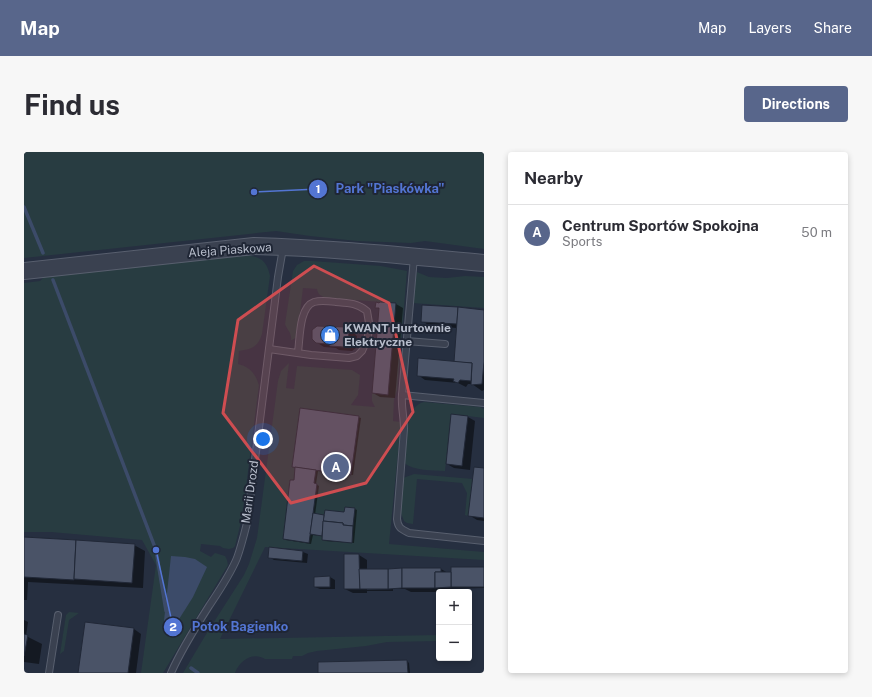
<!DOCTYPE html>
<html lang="en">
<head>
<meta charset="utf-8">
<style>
  :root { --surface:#fff; --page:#f7f7f7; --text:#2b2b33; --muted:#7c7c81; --line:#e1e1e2; --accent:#58668b }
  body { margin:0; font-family:"Public Sans",sans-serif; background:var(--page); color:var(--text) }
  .controls { position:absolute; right:12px; bottom:12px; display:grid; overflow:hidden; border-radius:4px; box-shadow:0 2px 6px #0003 }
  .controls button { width:36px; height:36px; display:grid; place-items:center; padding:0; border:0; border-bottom:1px solid var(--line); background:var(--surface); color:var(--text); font:20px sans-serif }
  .you { position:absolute; left:239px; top:287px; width:14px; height:14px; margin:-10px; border:3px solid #fff; border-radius:50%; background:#1a73e8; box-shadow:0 0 0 6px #1a73e833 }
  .badge { display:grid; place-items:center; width:26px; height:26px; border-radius:50%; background:var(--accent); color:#fff; font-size:13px; font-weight:700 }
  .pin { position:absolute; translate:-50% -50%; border:2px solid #fff; box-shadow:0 1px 4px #0006 }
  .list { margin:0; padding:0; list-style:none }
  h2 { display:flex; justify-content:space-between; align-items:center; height:52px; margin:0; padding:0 16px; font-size:17px }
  h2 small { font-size:13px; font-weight:400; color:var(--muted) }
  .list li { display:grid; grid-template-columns:26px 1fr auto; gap:12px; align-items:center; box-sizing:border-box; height:56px; padding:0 16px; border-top:1px solid var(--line) }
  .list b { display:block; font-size:15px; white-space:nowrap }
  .list p { margin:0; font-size:13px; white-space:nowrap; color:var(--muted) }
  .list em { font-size:13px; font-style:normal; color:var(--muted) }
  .map { position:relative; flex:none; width:460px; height:521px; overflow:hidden; border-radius:4px }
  header { display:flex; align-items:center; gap:24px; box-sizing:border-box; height:56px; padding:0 20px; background:var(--accent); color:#fff }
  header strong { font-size:19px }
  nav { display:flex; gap:22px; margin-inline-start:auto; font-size:14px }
  .intro { display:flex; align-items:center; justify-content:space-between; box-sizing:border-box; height:96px; padding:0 24px }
  h1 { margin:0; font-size:28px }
  .button { padding:10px 18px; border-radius:4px; background:var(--accent); color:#fff; font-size:14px; font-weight:700 }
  main { display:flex; gap:24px; padding:0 24px }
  aside { flex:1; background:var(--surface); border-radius:4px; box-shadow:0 2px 6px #0003 }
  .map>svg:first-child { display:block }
</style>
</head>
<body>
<header>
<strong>Map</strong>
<nav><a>Map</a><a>Layers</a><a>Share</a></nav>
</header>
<div class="intro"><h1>Find us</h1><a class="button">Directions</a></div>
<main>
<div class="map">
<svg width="460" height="521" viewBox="0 0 460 521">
  <rect width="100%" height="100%" fill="#262f40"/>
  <g fill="#283c41">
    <polygon points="0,0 460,0 460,97 401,89 387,91 333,89 286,84 252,79 0,106"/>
    <path d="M 222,103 C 237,105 243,109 246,124 L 238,182 C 234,195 228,197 215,199 L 214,212 C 226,215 231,221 235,233 L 221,343 L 217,370 L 211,394 L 209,396 L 205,397 L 199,396 L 196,394 L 177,392 L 176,399 L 187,405 L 191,401 L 201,404 L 203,408 L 204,413 L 139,521 L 117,521 L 132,413 L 118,388 L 27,380 L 0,380 L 0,131 L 16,129 L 21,124 Z"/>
    <path d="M 280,109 L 288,109 L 357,114 L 383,119 L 373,239 L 370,247 L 369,269 L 377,270 L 365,392 L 460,400 L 460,408 L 241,395 L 196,487 L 415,483 L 415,489 L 363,490 L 342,494 L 293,499 L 284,501 L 278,504 L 269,504 L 268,507 L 241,507 C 229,499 215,509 211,521 L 159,521 L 181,484 L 220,423 L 225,412 L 233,386 L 254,229 L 257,219 L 265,211 L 262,236 L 270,237 L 273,214 L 328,218 L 336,223 L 334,243 L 327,253 L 351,255 L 348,249 L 348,241 L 364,243 L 372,151 L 302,146 C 297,144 294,143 293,137 L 279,136 L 273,185 L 268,188 L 267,188 C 268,181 263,178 261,172 L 269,119 L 273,113 Z"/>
    <polygon points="393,120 405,125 423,126 441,124 460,125 460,156 388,151 388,145"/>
    <path d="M 400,250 L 456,255 L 460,257 L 460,266 L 427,262 L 421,319 C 408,318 390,319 380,311 C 381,299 382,270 388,260 C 390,255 395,251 400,250 Z"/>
    <polygon points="390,322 449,327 444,364 441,363 443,341 438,331 393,327 389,372 383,371 380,369 376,359 379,326"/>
    <polygon points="45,460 55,461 45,468 40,499 36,502 42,463"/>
  </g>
  <polygon fill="#3c4b69" points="147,404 161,405 171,407 183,415 169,445 145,483 139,478"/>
  <g fill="#0007">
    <polygon points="372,152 379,156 371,246 356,245 349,241 356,157 352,155"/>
    <polygon points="460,159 460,238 458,239 448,232 444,232 442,235 434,231 401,228 394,223 431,211 433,176 406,174 398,169"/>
    <polygon points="322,176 330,181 333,184 332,196 328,199 315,198 312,196 300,195 292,190"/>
    <polygon points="334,265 337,266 329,323 294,319 292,332 295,334 291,363 301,364 321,361 331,357 333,358 330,391 301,389 299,388 299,384 289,383 287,392 262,388 260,387 270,329 272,316 269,315"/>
    <polygon points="444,265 451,269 446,318 430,316 423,312"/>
    <polygon points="460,317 460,369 453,368 445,363"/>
    <polygon points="0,386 110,393 121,399 119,436 4,430 3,448 0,448"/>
    <polygon points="246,397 279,400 284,402 283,411 250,408 245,405"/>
    <polygon points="335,403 343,408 343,418 417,417 424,421 460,416 460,436 419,437 419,440 387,440 381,437 369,437 369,435 343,436 343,438 369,437 369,439 343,439 343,441 329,441 321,437"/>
    <polygon points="306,425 311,428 311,437 296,437 291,435"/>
    <polygon points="0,468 4,470 2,484 18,492 15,512 0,510"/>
    <polygon points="110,477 117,482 112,521 55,521"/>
    <polygon points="383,509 385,511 386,521 295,521 295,511"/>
  </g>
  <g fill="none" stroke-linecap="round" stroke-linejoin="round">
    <g stroke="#3c4b69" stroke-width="3.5">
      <polyline points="0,55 19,101"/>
      <polyline points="29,128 132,398 142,459"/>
      <polyline points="167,516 174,521"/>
    </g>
  </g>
  <g fill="#4a5367" stroke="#212837">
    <polygon points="352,150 355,151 356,150 372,151 364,243 348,241 355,156 351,156"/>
    <polygon points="398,153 434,155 433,172 397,170"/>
    <polygon points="434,155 460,158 460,210 458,232 447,233 448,211 430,210"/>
    <polygon points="293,174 322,175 325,179 324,192 320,195 306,194 304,192 292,191 288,187 288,178"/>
    <polygon points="394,206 448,211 447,229 436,228 434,231 431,230 429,229 430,227 393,224"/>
    <polygon points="276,256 335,264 327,323 268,315"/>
    <polygon points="427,262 444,264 438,314 422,312"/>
    <polygon points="271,315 292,318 290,331 293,332 285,391 259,387 266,328 270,328"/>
    <polygon points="450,315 460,316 460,366 444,364"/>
    <polygon points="321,355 331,356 329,374 319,373 319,371 299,369 301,358 320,360"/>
    <polygon points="289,361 300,363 298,384 286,382"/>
    <polygon points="299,369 319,371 319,373 329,374 328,391 298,388"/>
    <polygon points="0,385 52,388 50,428 0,425"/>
    <polygon points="52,388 111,392 108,431 50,427"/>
    <polygon points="245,395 279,399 278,409 244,406"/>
    <polygon points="320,402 335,402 336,437 320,437"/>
    <rect x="427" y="415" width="33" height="20"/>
    <polygon points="378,416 378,436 364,437 364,417"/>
    <polygon points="378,416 417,416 417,420 411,420 411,436 378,436"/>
    <polygon points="335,417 364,417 364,437 336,437"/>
    <polygon points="411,420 427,420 427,435 411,436"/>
    <polygon points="306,424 306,435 290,435 290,425"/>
    <polygon points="61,470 110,476 104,521 54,521"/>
    <polygon points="0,482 4,483 0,504"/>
    <polygon points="383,508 384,521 294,521 294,510"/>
  </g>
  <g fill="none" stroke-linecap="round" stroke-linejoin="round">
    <defs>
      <g id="service">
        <path d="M 390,105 L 378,243 C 377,254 380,265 380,277 L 373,367 C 374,376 377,377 385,381 L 460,389"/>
        <polyline points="382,189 421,192"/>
        <path d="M 245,197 L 287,203 L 325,206 L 333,204 L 338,199 L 344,185 L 345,171 L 343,159 C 333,151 324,151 312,150 C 304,149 297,148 290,150 C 275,155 276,187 274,200"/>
        <polyline points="378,243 460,251"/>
        <polyline points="25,521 34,463"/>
        <path d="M 147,521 C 157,498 171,476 185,454 C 195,439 206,423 213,406 C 217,395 220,383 223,371 L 254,125 L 259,96"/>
      </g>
      <path id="tertiary" d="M 0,119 L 230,94 C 307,96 383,104 460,111"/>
    </defs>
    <use href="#service" stroke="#585f6e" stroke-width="8"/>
    <use href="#tertiary" stroke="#585f6e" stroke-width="18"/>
    <use href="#service" stroke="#3a4150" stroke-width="6"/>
    <use href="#tertiary" stroke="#3a4150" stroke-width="16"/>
  </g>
  <path fill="#ce4d51" fill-opacity="0.2" stroke="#ce4d51" stroke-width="3" stroke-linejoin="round" d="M 290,114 L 365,151 L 389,260 L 342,331 L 267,351 L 199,261 L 214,168 Z"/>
  <defs>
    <symbol id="shop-disc" viewBox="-11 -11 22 22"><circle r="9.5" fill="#3f7fe0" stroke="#1f2635"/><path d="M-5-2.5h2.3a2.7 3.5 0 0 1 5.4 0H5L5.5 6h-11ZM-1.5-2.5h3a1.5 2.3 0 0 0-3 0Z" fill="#fff"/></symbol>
  </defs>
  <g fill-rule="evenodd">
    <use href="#shop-disc" x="295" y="172" width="22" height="22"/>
  </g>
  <g text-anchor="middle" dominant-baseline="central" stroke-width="4" stroke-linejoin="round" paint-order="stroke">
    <g font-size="12" fill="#b7bdcb" stroke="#1f2635">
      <text transform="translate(206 98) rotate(-4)">Aleja Piaskowa</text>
      <text transform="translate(226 340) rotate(-82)">Marii Drozd</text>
    </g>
    <g font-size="12" font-weight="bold" fill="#b7bdcb" stroke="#1f2635" text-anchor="start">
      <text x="320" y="176">KWANT Hurtownie<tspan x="320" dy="14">Elektryczne</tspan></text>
    </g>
  </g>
  <path fill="none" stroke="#5375d3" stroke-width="1.5" d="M230 40L294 37M132 398L149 475"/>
  <g fill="#5375d3" stroke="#1f2635" stroke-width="1.5">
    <circle cx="230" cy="40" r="4"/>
    <circle cx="132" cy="398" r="4"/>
    <circle cx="294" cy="37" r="10"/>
    <circle cx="149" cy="475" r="10"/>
  </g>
  <g font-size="12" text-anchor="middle" font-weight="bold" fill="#fff">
    <text x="294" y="41">1</text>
    <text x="149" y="479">2</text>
  </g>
  <g font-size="13" text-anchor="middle" font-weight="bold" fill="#5375d3" stroke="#1f2635" stroke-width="4" stroke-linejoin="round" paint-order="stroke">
    <text x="366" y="41">Park "Piaskówka"</text>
    <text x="216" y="479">Potok Bagienko</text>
  </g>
</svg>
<div class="controls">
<button>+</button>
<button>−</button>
</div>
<div class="you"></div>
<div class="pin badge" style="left:312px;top:315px">A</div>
</div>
<aside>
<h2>Nearby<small></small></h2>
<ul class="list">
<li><span class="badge">A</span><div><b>Centrum Sportów Spokojna</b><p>Sports</p></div><em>50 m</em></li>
</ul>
</aside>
</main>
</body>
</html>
